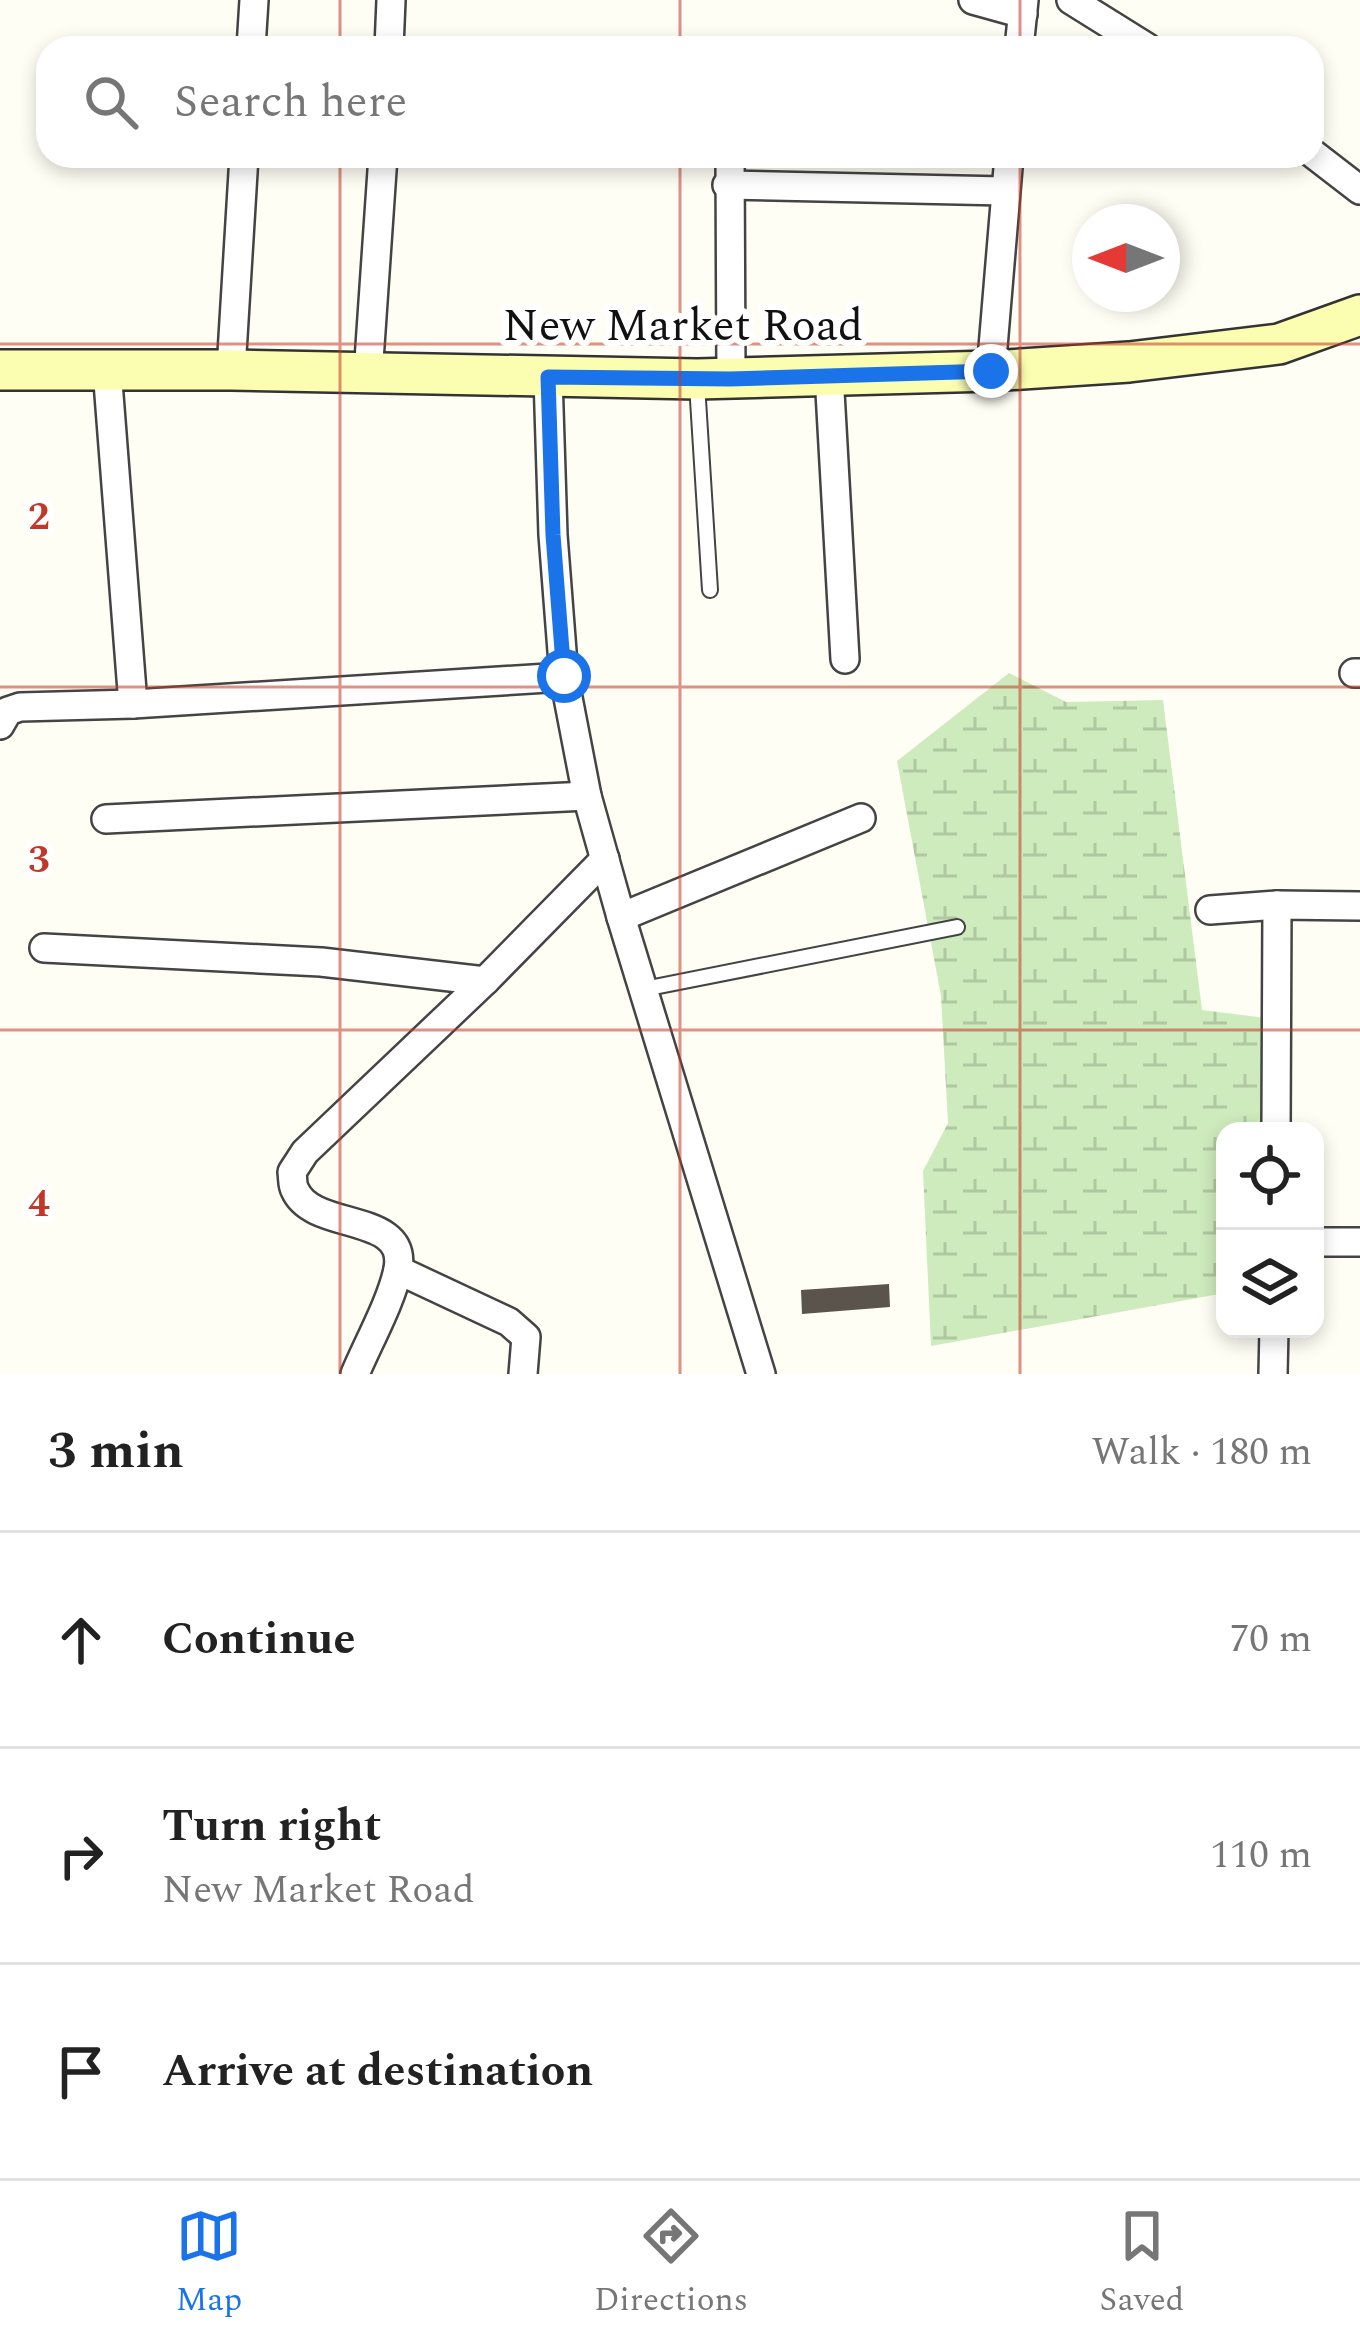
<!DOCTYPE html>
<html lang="en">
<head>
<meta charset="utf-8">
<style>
  :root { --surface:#fff; --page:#f2f2f2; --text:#222; --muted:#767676; --line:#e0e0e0; --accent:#1a73e8 }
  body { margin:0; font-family:Spectral,serif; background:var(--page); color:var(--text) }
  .controls { position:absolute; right:36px; bottom:36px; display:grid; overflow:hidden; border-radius:24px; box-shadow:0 6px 18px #0003 }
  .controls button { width:108px; height:108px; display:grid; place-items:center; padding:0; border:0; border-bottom:3px solid var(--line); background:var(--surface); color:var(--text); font:60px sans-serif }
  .compass { position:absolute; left:1072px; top:204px; width:108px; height:108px; border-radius:50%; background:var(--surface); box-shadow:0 6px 18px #0003; rotate:270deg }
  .stop { position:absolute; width:36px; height:36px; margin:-27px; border:9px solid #1a73e8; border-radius:50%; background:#fff }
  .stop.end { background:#1a73e8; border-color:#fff; box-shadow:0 3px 12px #0008 }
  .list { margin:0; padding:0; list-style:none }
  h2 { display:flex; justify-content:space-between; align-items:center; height:156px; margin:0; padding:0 48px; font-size:51px }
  h2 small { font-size:39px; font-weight:400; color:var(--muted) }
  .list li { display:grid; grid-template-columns:78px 1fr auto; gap:36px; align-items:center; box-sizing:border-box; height:216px; padding:0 48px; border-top:3px solid var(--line) }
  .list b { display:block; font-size:45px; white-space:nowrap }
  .list p { margin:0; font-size:39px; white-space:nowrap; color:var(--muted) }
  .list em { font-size:39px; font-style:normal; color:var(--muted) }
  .icon { flex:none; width:66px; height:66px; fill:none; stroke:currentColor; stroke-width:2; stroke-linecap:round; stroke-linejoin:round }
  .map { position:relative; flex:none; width:1360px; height:1374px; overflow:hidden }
  .search { position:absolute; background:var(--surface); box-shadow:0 6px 18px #0003; left:36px; right:36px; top:36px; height:132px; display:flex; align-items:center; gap:30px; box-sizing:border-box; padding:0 42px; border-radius:36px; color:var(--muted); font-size:45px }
  .sheet { height:804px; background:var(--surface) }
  nav { display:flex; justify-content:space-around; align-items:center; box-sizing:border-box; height:168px; border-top:3px solid var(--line); background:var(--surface); font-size:33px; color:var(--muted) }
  nav a { display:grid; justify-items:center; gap:6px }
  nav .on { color:var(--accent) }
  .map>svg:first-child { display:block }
</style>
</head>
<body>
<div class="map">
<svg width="1360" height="1374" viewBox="0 0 1360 1374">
  <defs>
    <pattern id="wetland-marsh" width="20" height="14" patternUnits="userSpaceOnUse" patternTransform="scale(3)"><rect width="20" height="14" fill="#ceebbd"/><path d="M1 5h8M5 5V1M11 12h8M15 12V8" fill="none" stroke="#b0c8a1"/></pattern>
  </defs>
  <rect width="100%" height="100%" fill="#fffef5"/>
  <polygon fill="url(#wetland-marsh)" points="1009,673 1066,702 1163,700 1202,1010 1266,1018 1266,1131 1225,1131 1225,1178 1222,1179 1225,1293 931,1346 923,1171 948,1123 941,996 897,761"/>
  <polygon fill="#5a544d" points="889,1284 890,1307 802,1314 801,1290"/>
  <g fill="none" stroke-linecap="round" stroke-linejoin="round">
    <defs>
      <g id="lane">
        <polyline points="697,384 710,590"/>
        <polyline points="644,989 957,927"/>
      </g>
      <g id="street">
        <polyline points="973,0 1023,14"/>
        <polyline points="1071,0 1148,48"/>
        <polyline points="251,48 254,0"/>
        <polyline points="389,48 391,0"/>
        <polyline points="1019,48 1024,0"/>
        <polyline points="1312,153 1360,190"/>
        <polyline points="730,156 731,378"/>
        <polyline points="727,185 1005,191"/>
        <polyline points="107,369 133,704"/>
        <polyline points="231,370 244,156"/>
        <polyline points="991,371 1009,156"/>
        <polyline points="829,374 845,659"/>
        <polyline points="368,375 383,156"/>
        <polyline points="548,377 553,535 564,677 587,796 621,917 761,1374"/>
        <polyline points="1354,673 1360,673"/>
        <polyline points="0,725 8,711 20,707 133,704 564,677"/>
        <polyline points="106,819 587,796"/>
        <polyline points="1210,910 1277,905 1360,906"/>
        <polyline points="621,917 861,818"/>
        <polyline points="44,948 321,962 485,981"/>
        <polyline points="1276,1131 1277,905"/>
        <polyline points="1315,1242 1360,1242"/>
        <polyline points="398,1270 509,1322 526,1337 523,1374"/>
        <path d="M 355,1374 C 368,1343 392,1300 398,1269 C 408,1211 313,1232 295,1190 C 292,1185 293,1178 292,1172 L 305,1152 L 485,981 L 605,859"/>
        <polyline points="1273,1374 1274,1329"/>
      </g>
      <polyline id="secondary" points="0,370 231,370 697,379 991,371 1129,362 1279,344 1360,315"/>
    </defs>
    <use href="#lane" stroke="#444" stroke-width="18"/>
    <use href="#street" stroke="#444" stroke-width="32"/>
    <use href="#secondary" stroke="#333" stroke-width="44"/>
    <use href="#lane" stroke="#fff" stroke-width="14"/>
    <use href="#street" stroke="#fff" stroke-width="27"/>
    <use href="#secondary" stroke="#fbfeb0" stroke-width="39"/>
  </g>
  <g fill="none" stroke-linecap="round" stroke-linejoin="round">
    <polyline stroke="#1a73e8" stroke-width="15" points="564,676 553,535 548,377 730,379 991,371"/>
  </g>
  <path fill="none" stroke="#c23727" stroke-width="3" stroke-opacity="0.55" d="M 340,0 L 340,48M 680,0 L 680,48M 1020,0 L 1020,48M 340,156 L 340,1374M 680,156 L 680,1374M 1020,156 L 1020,1374M 0,344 L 1360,344M 0,687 L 1360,687M 0,1030 L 1360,1030"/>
  <g text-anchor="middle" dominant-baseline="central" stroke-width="12" stroke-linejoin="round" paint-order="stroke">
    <g font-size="45" fill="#111" stroke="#fff">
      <text x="683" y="326">New Market Road</text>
    </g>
  </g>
  <g font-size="39" text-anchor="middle" font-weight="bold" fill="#c23727" stroke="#fff" stroke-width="12" stroke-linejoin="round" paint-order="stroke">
    <text x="39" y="529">2</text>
    <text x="39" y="872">3</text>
    <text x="39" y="1216">4</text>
  </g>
</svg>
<div class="controls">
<button><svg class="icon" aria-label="locate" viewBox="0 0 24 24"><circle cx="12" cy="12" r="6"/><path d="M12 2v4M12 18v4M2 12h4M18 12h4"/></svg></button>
<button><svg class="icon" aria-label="layers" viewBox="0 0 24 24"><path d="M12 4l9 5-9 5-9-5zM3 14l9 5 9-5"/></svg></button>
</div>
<svg class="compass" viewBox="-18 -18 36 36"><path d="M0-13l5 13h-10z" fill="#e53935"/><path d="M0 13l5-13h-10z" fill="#767676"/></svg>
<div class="stop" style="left:564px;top:676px"></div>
<div class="stop end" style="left:991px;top:371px"></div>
<div class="search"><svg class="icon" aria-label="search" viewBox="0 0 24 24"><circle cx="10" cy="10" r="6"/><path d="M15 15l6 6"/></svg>Search here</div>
</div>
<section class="sheet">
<h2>3 min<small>Walk · 180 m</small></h2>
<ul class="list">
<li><svg class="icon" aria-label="ahead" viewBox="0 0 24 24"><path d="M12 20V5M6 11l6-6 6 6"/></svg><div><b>Continue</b></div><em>70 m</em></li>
<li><svg class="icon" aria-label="right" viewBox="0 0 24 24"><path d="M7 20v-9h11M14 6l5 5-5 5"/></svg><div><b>Turn right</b><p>New Market Road</p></div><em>110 m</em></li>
<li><svg class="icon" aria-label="arrive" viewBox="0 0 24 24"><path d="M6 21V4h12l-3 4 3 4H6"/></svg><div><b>Arrive at destination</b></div></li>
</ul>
</section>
<nav>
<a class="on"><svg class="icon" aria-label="map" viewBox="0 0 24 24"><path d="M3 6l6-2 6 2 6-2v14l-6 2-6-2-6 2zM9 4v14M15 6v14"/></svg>Map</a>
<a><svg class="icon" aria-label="directions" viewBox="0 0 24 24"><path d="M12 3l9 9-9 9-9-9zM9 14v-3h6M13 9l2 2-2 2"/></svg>Directions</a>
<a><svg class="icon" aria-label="saved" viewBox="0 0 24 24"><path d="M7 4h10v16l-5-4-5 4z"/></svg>Saved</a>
</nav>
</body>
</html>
